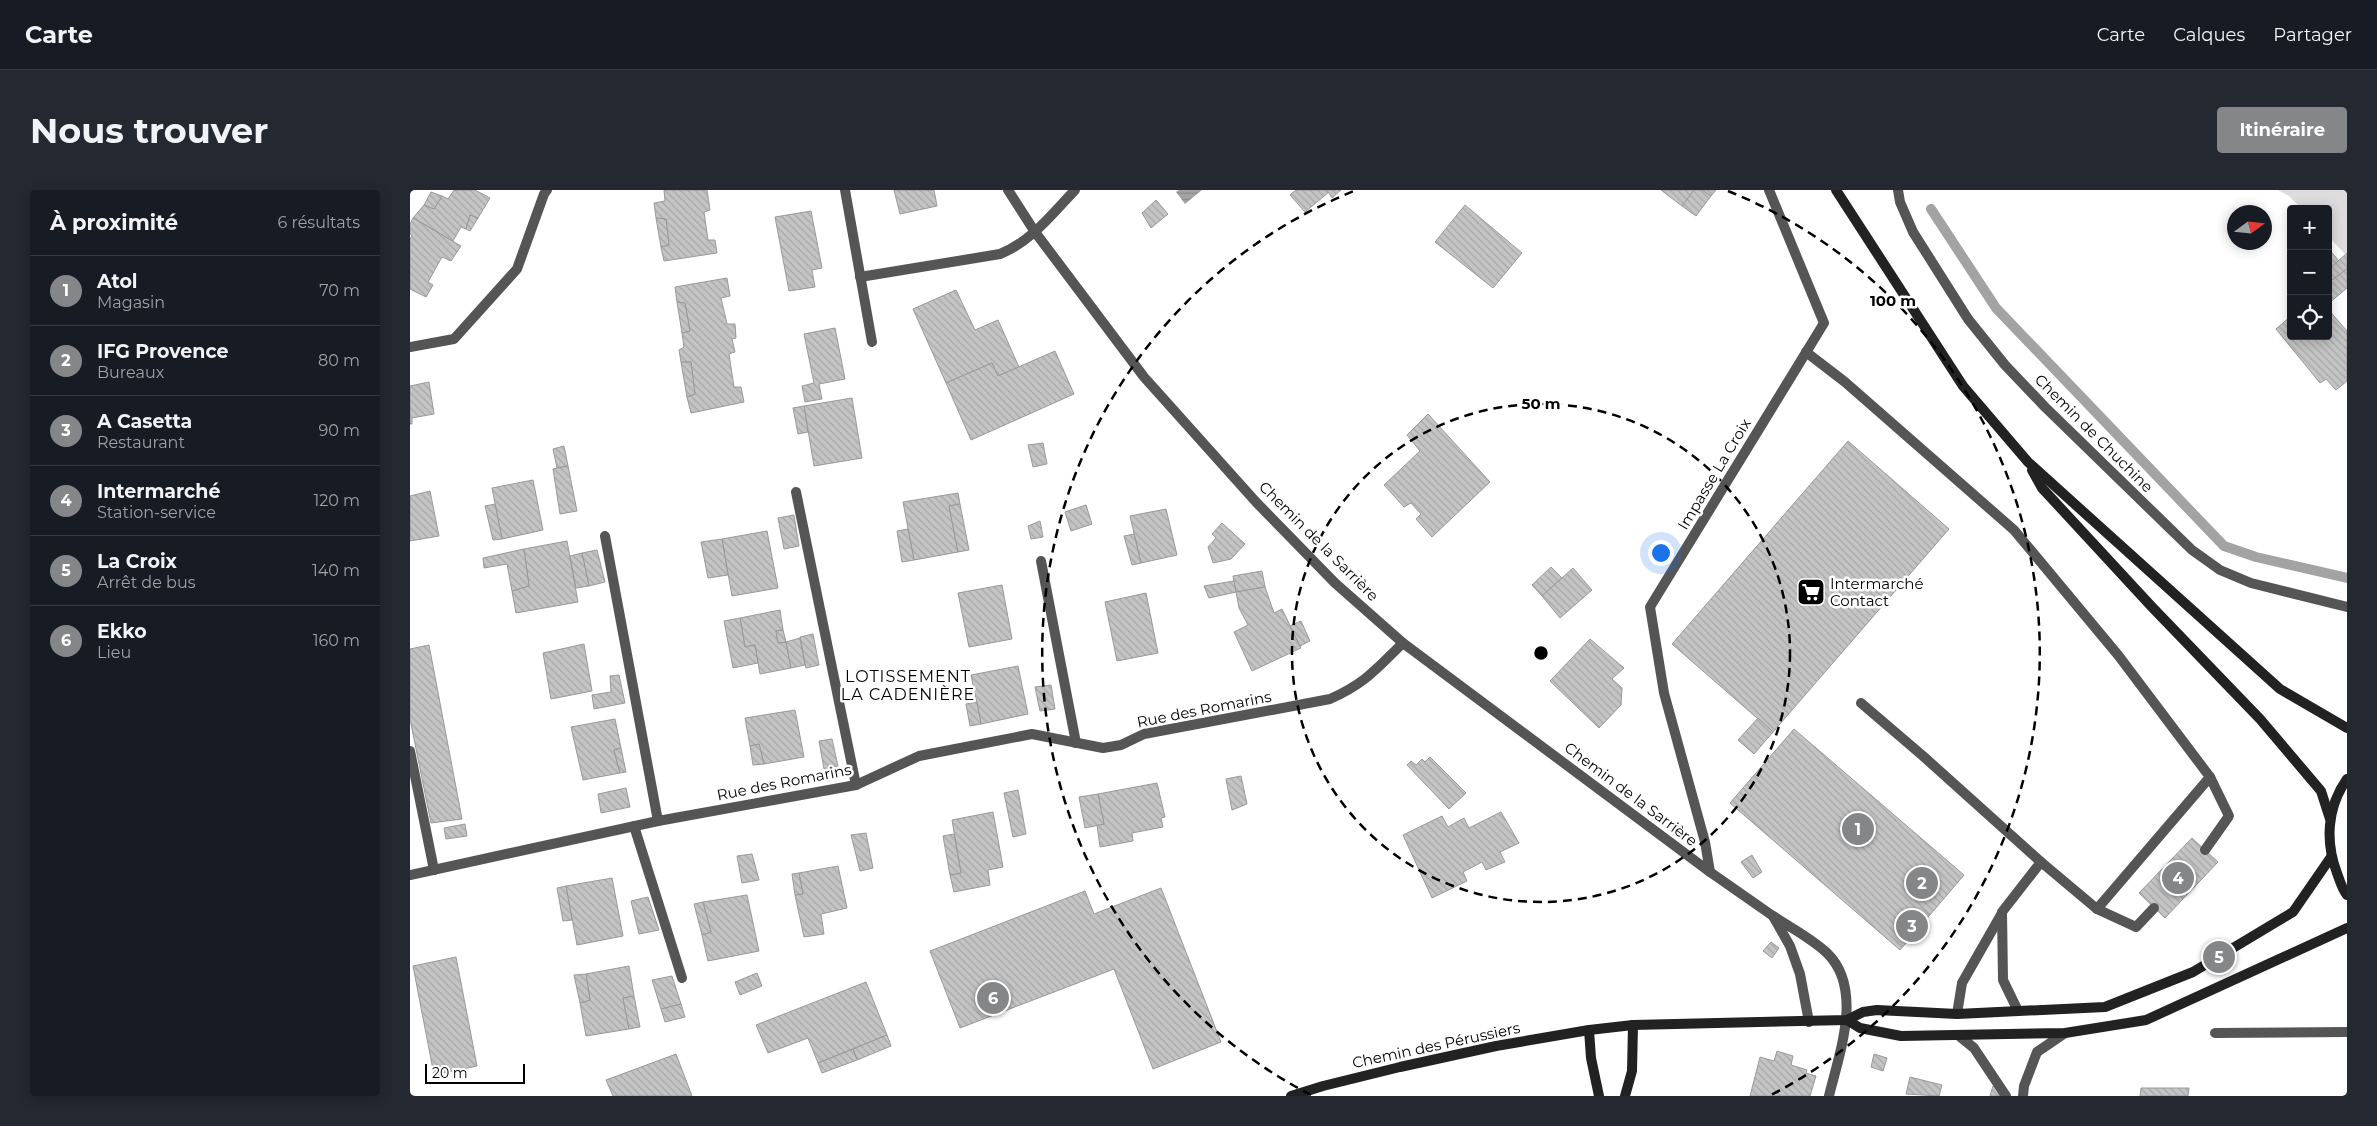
<!DOCTYPE html>
<html lang="fr">
<head>
<meta charset="utf-8">
<style>
  :root { --surface:#171b24; --page:#242831; --text:#f1f3f6; --muted:#9ea1a6; --line:#363941; --accent:#858687 }
  body { margin:0; font-family:Montserrat,sans-serif; background:var(--page); color:var(--text) }
  .controls { position:absolute; right:15px; top:15px; display:grid; overflow:hidden; border-radius:5px; box-shadow:0 2px 12px #0003 }
  .controls button { width:45px; height:45px; display:grid; place-items:center; padding:0; border:0; border-bottom:1px solid var(--line); background:var(--surface); color:var(--text); font:25px sans-serif }
  .compass { position:absolute; left:1817px; top:15px; width:45px; height:45px; border-radius:50%; background:var(--surface); box-shadow:0 2px 12px #0003; rotate:75deg }
  .scale { position:absolute; left:15px; bottom:12px; width:100px; box-sizing:border-box; padding-left:5px; border:2px solid #000; border-top:0; font-size:14px; line-height:18px; white-space:nowrap; color:#000; -webkit-text-stroke:4px #fff; paint-order:stroke }
  .you { position:absolute; left:1250px; top:362px; width:18px; height:18px; margin:-12px; border:4px solid #fff; border-radius:50%; background:#1a73e8; box-shadow:0 0 0 8px #1a73e833 }
  .badge { display:grid; place-items:center; width:32px; height:32px; border-radius:50%; background:var(--accent); color:#fff; font-size:16px; font-weight:700 }
  .pin { position:absolute; translate:-50% -50%; border:2px solid #fff; box-shadow:0 1px 5px #0006 }
  .list { margin:0; padding:0; list-style:none }
  h2 { display:flex; justify-content:space-between; align-items:center; height:65px; margin:0; padding:0 20px; font-size:21px }
  h2 small { font-size:16px; font-weight:400; color:var(--muted) }
  .list li { display:grid; grid-template-columns:32px 1fr auto; gap:15px; align-items:center; box-sizing:border-box; height:70px; padding:0 20px; border-top:1px solid var(--line) }
  .list b { display:block; font-size:19px; white-space:nowrap }
  .list p { margin:0; font-size:16px; white-space:nowrap; color:var(--muted) }
  .list em { font-size:16px; font-style:normal; color:var(--muted) }
  .icon { flex:none; width:28px; height:28px; fill:none; stroke:currentColor; stroke-width:2; stroke-linecap:round; stroke-linejoin:round }
  .map { position:relative; flex:none; width:1937px; height:906px; overflow:hidden; border-radius:5px }
  header { display:flex; align-items:center; gap:30px; box-sizing:border-box; height:70px; padding:0 25px; background:var(--surface); border-bottom:1px solid var(--line) }
  header strong { font-size:24px }
  nav { display:flex; gap:28px; margin-inline-start:auto; font-size:18px }
  .intro { display:flex; align-items:center; justify-content:space-between; box-sizing:border-box; height:120px; padding:0 30px }
  h1 { margin:0; font-size:35px }
  .button { padding:12px 22px; border-radius:5px; background:var(--accent); color:#fff; font-size:18px; font-weight:700 }
  main { display:flex; gap:30px; padding:0 30px }
  aside { flex:1; background:var(--surface); border-radius:5px; box-shadow:0 2px 12px #0003 }
  .map>svg:first-child { display:block }
</style>
</head>
<body>
<header>
<strong>Carte</strong>
<nav><a>Carte</a><a>Calques</a><a>Partager</a></nav>
</header>
<div class="intro"><h1>Nous trouver</h1><a class="button">Itinéraire</a></div>
<main>
<aside>
<h2>À proximité<small>6 résultats</small></h2>
<ul class="list">
<li><span class="badge">1</span><div><b>Atol</b><p>Magasin</p></div><em>70 m</em></li>
<li><span class="badge">2</span><div><b>IFG Provence</b><p>Bureaux</p></div><em>80 m</em></li>
<li><span class="badge">3</span><div><b>A Casetta</b><p>Restaurant</p></div><em>90 m</em></li>
<li><span class="badge">4</span><div><b>Intermarché</b><p>Station-service</p></div><em>120 m</em></li>
<li><span class="badge">5</span><div><b>La Croix</b><p>Arrêt de bus</p></div><em>140 m</em></li>
<li><span class="badge">6</span><div><b>Ekko</b><p>Lieu</p></div><em>160 m</em></li>
</ul>
</aside>
<div class="map">
<svg width="1937" height="906" viewBox="0 0 1937 906">
  <defs>
    <pattern id="water-rules" width="6" height="5" patternUnits="userSpaceOnUse" patternTransform="scale(1.25)"><rect width="6" height="5" fill="#a3a3a3"/><path d="M0 2.5h6" fill="none" stroke="#8b8b8b"/></pattern>
    <pattern id="building-back-hatch" width="6" height="6" patternUnits="userSpaceOnUse" patternTransform="scale(1.25)"><rect width="6" height="6" fill="#c4c4c4"/><path d="M-1 5l2 2M0 0l6 6M5-1l2 2" fill="none" stroke="#a7a7a7"/></pattern>
  </defs>
  <rect width="100%" height="100%" fill="#fff"/>
  <polygon fill="#dcdcdc" points="1868,0 1937,0 1937,66 1918,46 1918,19 1892,19 1879,6"/>
  <polygon fill="url(#water-rules)" points="769,0 792,0 775,14 766,2"/>
  <g fill="none" stroke-linecap="round" stroke-linejoin="round">
    <polyline stroke="#a3a3a3" stroke-width="10" points="1521,19 1586,118 1814,356 1846,367 1937,388"/>
  </g>
  <g fill="url(#building-back-hatch)" stroke="#999">
    <polygon points="44,0 65,0 80,8 68,28 60,25 56,39 51,37 43,51 3,28 14,15 24,19 32,6 38,9"/>
    <polygon points="254,0 297,0 300,20 294,22 298,50 305,50 307,63 254,71 251,57 259,55 256,29 246,28 244,13 255,11"/>
    <polygon points="484,0 524,0 527,16 490,24"/>
    <polygon points="886,0 917,0 919,2 895,22 880,5"/>
    <polygon points="917,0 931,0 922,8"/>
    <polygon points="1251,0 1284,0 1272,16"/>
    <polygon points="1284,0 1292,0 1301,6 1286,26 1272,16"/>
    <polygon points="1292,0 1306,0 1301,6"/>
    <polygon points="21,2 32,6 24,19 14,15"/>
    <polygon points="746,10 758,24 741,38 732,23"/>
    <polygon points="1055,15 1112,63 1083,98 1025,52"/>
    <polygon points="401,21 412,78 402,80 405,97 379,101 365,27"/>
    <polygon points="60,25 68,28 60,41 56,39"/>
    <polygon points="3,28 51,56 41,71 32,67 18,92 23,95 16,107 0,99 0,50 2,45 0,44 0,34"/>
    <polygon points="246,28 256,29 259,55 251,57"/>
    <polygon points="1918,58 1929,71 1918,80"/>
    <polygon points="1937,63 1937,79 1918,93 1918,80"/>
    <polygon points="1937,79 1937,98 1918,114 1918,93"/>
    <polygon points="317,88 320,106 311,108 317,134 325,134 326,148 322,149 325,162 319,164 324,197 331,197 334,212 281,223 277,207 285,204 281,172 271,172 269,160 274,157 272,143 280,141 275,113 267,112 265,97"/>
    <polygon points="546,100 565,140 588,130 609,177 588,186 582,173 536,193 503,119"/>
    <polygon points="267,112 275,113 280,141 272,143"/>
    <polygon points="1918,119 1937,141 1937,191 1926,200 1916,189 1910,193 1866,139 1881,126 1881,146 1918,146"/>
    <polygon points="425,138 435,189 409,194 412,209 395,212 392,196 404,193 394,144"/>
    <polygon points="645,161 664,204 561,250 536,193 582,173 588,186"/>
    <polygon points="271,172 281,172 285,204 277,207"/>
    <polygon points="19,192 24,224 2,228 2,234 0,234 0,196"/>
    <polygon points="442,208 452,268 404,276 394,216"/>
    <polygon points="394,216 398,242 388,244 383,218"/>
    <polygon points="1018,224 1080,292 1022,347 1006,329 1011,324 1001,313 994,317 974,295 1010,261 997,245"/>
    <polygon points="1438,251 1539,339 1363,542 1262,454"/>
    <polygon points="633,253 637,274 623,277 618,255"/>
    <polygon points="154,256 158,276 147,278 143,259"/>
    <polygon points="158,276 167,321 150,324 143,279"/>
    <polygon points="123,290 133,340 92,349 82,298"/>
    <polygon points="20,301 29,346 0,351 0,306"/>
    <polygon points="548,303 550,314 539,316 548,362 504,370 493,312"/>
    <polygon points="85,314 92,349 83,350 75,316"/>
    <polygon points="550,314 559,360 548,362 539,316"/>
    <polygon points="676,315 682,334 661,341 655,322"/>
    <polygon points="756,319 767,365 731,373 720,326"/>
    <polygon points="384,325 389,356 374,359 368,328"/>
    <polygon points="630,331 633,347 621,349 618,336"/>
    <polygon points="812,333 835,354 821,369 803,373 798,357 806,348 802,344"/>
    <polygon points="498,339 504,370 492,372 487,341"/>
    <polygon points="357,341 368,398 322,406 312,349"/>
    <polygon points="724,344 731,373 722,375 714,346"/>
    <polygon points="312,349 318,385 298,388 291,352"/>
    <polygon points="157,351 168,412 106,423 102,401 119,396 114,359"/>
    <polygon points="114,359 119,396 102,401 97,374 74,378 73,368"/>
    <polygon points="187,360 195,392 179,396 172,363"/>
    <polygon points="172,363 179,396 166,398 160,366"/>
    <polygon points="1141,377 1152,388 1132,406 1122,395"/>
    <polygon points="1163,378 1182,400 1150,428 1132,406"/>
    <polygon points="852,381 855,397 826,402 823,386"/>
    <polygon points="824,391 826,402 799,408 794,396"/>
    <polygon points="592,395 602,449 559,457 548,403"/>
    <polygon points="855,397 864,423 872,419 891,458 842,481 824,442 838,435 829,418 826,402"/>
    <polygon points="736,403 748,463 707,471 695,412"/>
    <polygon points="370,420 373,440 366,441 368,453 376,452 381,478 350,484 345,455 335,457 330,428"/>
    <polygon points="330,428 335,457 345,455 348,473 323,478 314,431"/>
    <polygon points="891,431 900,451 890,456 880,436"/>
    <polygon points="373,440 376,452 368,453 366,441"/>
    <polygon points="403,444 409,475 396,478 390,447"/>
    <polygon points="390,448 395,475 381,478 376,452"/>
    <polygon points="1180,449 1214,478 1202,489 1212,498 1211,515 1189,538 1140,491"/>
    <polygon points="174,454 182,501 141,509 133,463"/>
    <polygon points="19,455 52,629 21,633 0,529 0,459"/>
    <polygon points="608,476 618,524 571,534 561,485"/>
    <polygon points="209,485 215,513 184,519 182,505 201,502 200,486"/>
    <polygon points="641,495 645,519 630,521 625,497"/>
    <polygon points="567,512 571,534 560,536 556,514"/>
    <polygon points="385,520 394,567 354,574 349,554 340,556 335,528"/>
    <polygon points="1348,528 1363,542 1344,564 1328,550"/>
    <polygon points="205,529 211,558 204,560 210,583 173,590 161,537"/>
    <polygon points="1384,539 1554,685 1490,760 1320,613"/>
    <polygon points="422,549 428,576 414,579 409,551"/>
    <polygon points="349,554 354,574 343,575 340,556"/>
    <polygon points="211,558 216,582 210,583 204,560"/>
    <polygon points="1020,567 1056,603 1039,619 997,575 1001,571 1006,575 1012,569 1015,572"/>
    <polygon points="831,586 837,614 822,620 816,589"/>
    <polygon points="747,593 755,627 751,628 753,637 722,643 723,651 690,657 687,635 694,634 688,604"/>
    <polygon points="216,598 220,617 191,623 188,604"/>
    <polygon points="608,600 616,644 603,647 594,603"/>
    <polygon points="688,604 694,634 675,638 669,607"/>
    <polygon points="583,622 593,677 578,680 580,695 544,702 540,685 551,683 542,630"/>
    <polygon points="1091,622 1109,653 1090,662 1095,672 1076,680 1072,672 1053,682 1057,691 1022,708 993,645 1032,626 1038,637 1054,628 1059,638"/>
    <polygon points="55,634 57,646 36,649 34,638"/>
    <polygon points="456,643 463,678 450,681 441,645"/>
    <polygon points="544,644 551,683 540,685 533,646"/>
    <polygon points="1782,648 1808,672 1755,728 1729,703"/>
    <polygon points="342,664 349,690 332,693 327,666"/>
    <polygon points="1342,665 1352,682 1343,688 1331,672"/>
    <polygon points="428,676 437,718 411,724 414,744 394,747 385,705 393,704 389,683"/>
    <polygon points="389,683 393,704 385,705 382,684"/>
    <polygon points="202,688 213,746 167,755 156,696"/>
    <polygon points="156,696 162,730 153,731 147,698"/>
    <polygon points="751,698 811,852 743,879 704,779 550,838 520,761 675,701 684,724"/>
    <polygon points="337,705 349,761 298,771 292,745 301,742 293,712"/>
    <polygon points="238,707 249,740 229,744 221,711"/>
    <polygon points="293,712 301,742 292,745 284,714"/>
    <polygon points="1361,752 1369,758 1362,768 1353,761"/>
    <polygon points="46,767 67,876 24,885 3,776"/>
    <polygon points="219,776 224,806 213,808 219,839 176,846 170,813 180,810 176,784"/>
    <polygon points="347,783 352,796 330,805 325,792"/>
    <polygon points="176,784 180,810 170,813 164,785"/>
    <polygon points="262,786 271,814 251,819 242,790"/>
    <polygon points="456,792 477,845 408,873 398,848 358,863 346,835"/>
    <polygon points="224,806 230,837 219,839 213,808"/>
    <polygon points="271,814 275,827 255,832 251,819"/>
    <polygon points="477,845 481,856 447,870 443,859"/>
    <polygon points="443,859 447,870 412,883 408,873"/>
    <polygon points="1367,861 1383,866 1381,875 1397,880 1396,883 1406,886 1400,906 1340,906 1350,867 1364,871"/>
    <polygon points="266,864 282,906 203,906 196,890"/>
    <polygon points="1464,864 1477,868 1473,881 1461,877"/>
    <polygon points="1500,887 1532,895 1529,906 1496,904"/>
    <polygon points="1583,896 1591,898 1590,906 1580,906"/>
    <polygon points="1731,898 1779,898 1778,906 1730,906"/>
  </g>
  <g fill="none" stroke-linecap="round" stroke-linejoin="round">
    <g stroke="#555" stroke-width="10">
      <polyline points="1396,162 1435,192 1604,340 1708,465 1800,587 1687,719 1631,672 1592,722 1593,790 1608,821"/>
      <polyline points="1451,513 1513,566 1631,672"/>
      <polyline points="1795,660 1819,626 1800,587"/>
      <polyline points="1300,682 1295,652 1254,503 1240,417 1414,133 1359,0"/>
      <polyline points="1687,719 1726,737 1744,718"/>
      <polyline points="1547,824 1552,793 1592,723"/>
    </g>
    <g stroke="#555" stroke-width="10">
      <polyline points="435,0 462,152"/>
      <polyline points="598,0 625,42 734,187 846,312 925,393 993,453 1300,682 1363,726"/>
      <polyline points="1488,0 1490,12 1503,42 1558,129 1595,175 1635,217 1782,360 1810,380 1841,393 1937,417"/>
      <path d="M 450,87 L 590,64 C 622,51 641,25 665,0"/>
      <polyline points="0,157 44,149 107,79 134,4 137,0"/>
      <polyline points="386,302 446,595"/>
      <polyline points="195,346 248,631"/>
      <polyline points="631,371 666,553"/>
      <polyline points="0,561 24,680"/>
      <polyline points="224,636 272,788"/>
      <path d="M 0,685 L 248,631 L 446,595 L 509,566 L 622,544 L 693,558 L 711,555 L 734,544 L 920,509 C 956,493 966,479 993,453"/>
      <path d="M 1399,832 L 1390,784 L 1380,756 L 1363,726 C 1381,738 1401,748 1417,763 C 1454,799 1429,864 1419,906"/>
      <polyline points="1805,843 1937,842"/>
      <polyline points="1548,845 1564,858 1596,906"/>
      <polyline points="1613,906 1614,896 1627,862 1655,843"/>
    </g>
    <g stroke="#222" stroke-width="10">
      <polyline points="1426,0 1553,196 1618,272 1870,499 1937,538"/>
      <polyline points="1622,280 1632,298 1742,417 1850,529 1911,601 1920,629"/>
      <path d="M 1937,589 C 1917,617 1915,652 1927,683 C 1930,691 1932,699 1937,705"/>
      <polyline points="1437,830 1450,838 1491,846 1655,843 1736,830 1937,738"/>
      <polyline points="1179,840 1181,868 1189,906"/>
      <polyline points="881,906 913,896 990,877 1086,856 1179,840 1223,835 1437,830 1453,822 1467,820 1547,824 1695,817 1783,782 1883,722 1921,667"/>
      <polyline points="1215,906 1222,881 1223,835"/>
    </g>
  </g>
  <g fill="none" stroke="#000" stroke-width="2.5" stroke-dasharray="9 6">
    <circle cx="1131" cy="463" r="249"/>
    <path d="M901 905A498 498 0 0 1 944 1M1318 1A498 498 0 0 1 1361 905"/>
  </g>
  <defs>
    <symbol id="supermarket-square" viewBox="-11 -11 22 22"><rect x="-9" y="-9" width="18" height="18" rx="4" fill="#000" stroke="#fff"/><path d="M-6-5.5h2.5l.6 2H6L4.5 2H-2.5L-4.4-4H-6ZM-1.5 3.2a1.3 1.3 0 1 0 .1 0ZM3 3.2a1.3 1.3 0 1 0 .1 0Z" fill="#fff"/></symbol>
  </defs>
  <g fill-rule="evenodd">
    <use href="#supermarket-square" x="1385" y="386" width="32" height="32"/>
  </g>
  <g text-anchor="middle" dominant-baseline="central" stroke-width="5" stroke-linejoin="round" paint-order="stroke">
    <g font-size="15" fill="#000" stroke="#fff">
      <text transform="translate(1684 243) rotate(45)">Chemin de Chuchine</text>
      <text transform="translate(1304 284) rotate(-59)">Impasse La Croix</text>
      <text transform="translate(909 351) rotate(45)">Chemin de la Sarrière</text>
      <text transform="translate(794 519) rotate(-11)">Rue des Romarins</text>
      <text transform="translate(374 592) rotate(-11)">Rue des Romarins</text>
      <text transform="translate(1221 604) rotate(37)">Chemin de la Sarrière</text>
      <text transform="translate(1026 855) rotate(-12)">Chemin des Pérussiers</text>
    </g>
    <g font-size="15" fill="#000" stroke="#fff" text-anchor="start">
      <text x="1420" y="393">Intermarché<tspan x="1420" dy="17">Contact</tspan></text>
    </g>
    <g font-size="16" letter-spacing="1" fill="#000" stroke="#fff">
      <text x="498" y="486">LOTISSEMENT<tspan x="498" dy="18">LA CADENIÈRE</tspan></text>
    </g>
  </g>
  <circle cx="1131" cy="463" r="8" fill="#000" stroke="#fff" stroke-width="2.5"/>
  <g font-size="15" text-anchor="middle" font-weight="bold" fill="#000" stroke="#fff" stroke-width="5" stroke-linejoin="round" paint-order="stroke">
    <text x="1483" y="116">100 m</text>
    <text x="1131" y="219">50 m</text>
  </g>
</svg>
<div class="controls">
<button>+</button>
<button>−</button>
<button><svg class="icon" aria-label="locate" viewBox="0 0 24 24"><circle cx="12" cy="12" r="6"/><path d="M12 2v4M12 18v4M2 12h4M18 12h4"/></svg></button>
</div>
<svg class="compass" viewBox="-18 -18 36 36"><path d="M0-13l5 13h-10z" fill="#e53935"/><path d="M0 13l5-13h-10z" fill="#9ea1a6"/></svg>
<div class="scale">20 m</div>
<div class="you"></div>
<div class="pin badge" style="left:1448px;top:639px">1</div>
<div class="pin badge" style="left:1512px;top:693px">2</div>
<div class="pin badge" style="left:1502px;top:736px">3</div>
<div class="pin badge" style="left:1768px;top:688px">4</div>
<div class="pin badge" style="left:1809px;top:767px">5</div>
<div class="pin badge" style="left:583px;top:808px">6</div>
</div>
</main>
</body>
</html>
